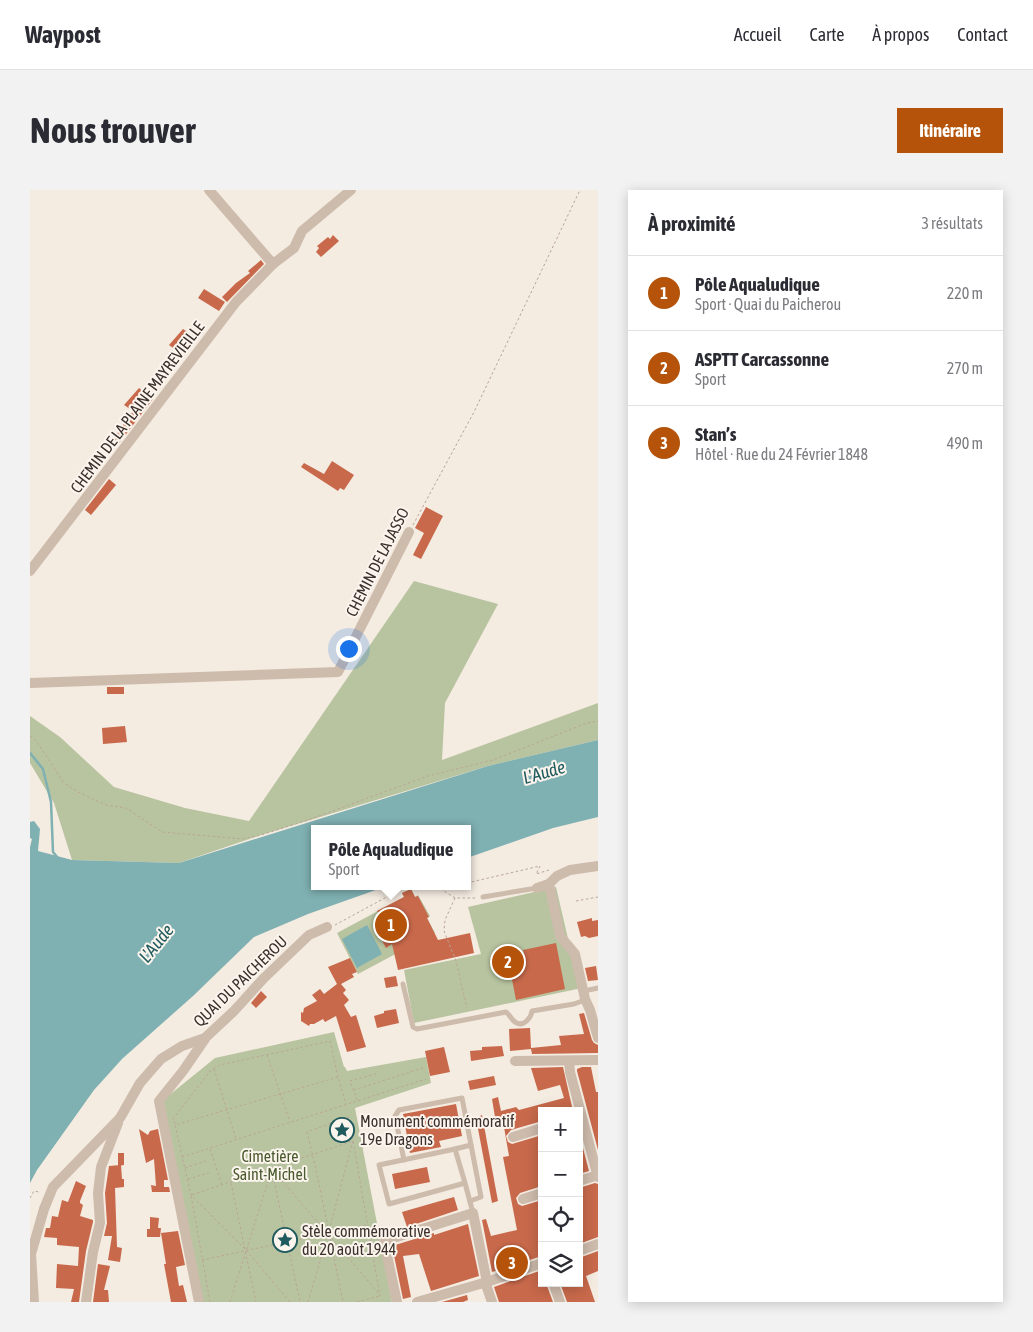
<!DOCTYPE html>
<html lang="fr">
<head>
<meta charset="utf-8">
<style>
  :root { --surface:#fff; --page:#f2f2f3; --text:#2b2b33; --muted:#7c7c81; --line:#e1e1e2; --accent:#b45309 }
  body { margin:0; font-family:"Asap Condensed",sans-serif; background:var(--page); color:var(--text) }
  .controls { position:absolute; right:15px; bottom:15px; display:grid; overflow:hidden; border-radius:0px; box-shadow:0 2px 12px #0003 }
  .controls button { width:45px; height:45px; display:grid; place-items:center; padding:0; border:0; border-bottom:1px solid var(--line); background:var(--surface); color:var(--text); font:25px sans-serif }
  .you { position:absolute; left:318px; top:458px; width:18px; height:18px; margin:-12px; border:4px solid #fff; border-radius:50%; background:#1a73e8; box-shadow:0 0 0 8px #1a73e833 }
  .badge { display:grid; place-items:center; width:32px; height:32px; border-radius:50%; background:var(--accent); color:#fff; font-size:16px; font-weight:700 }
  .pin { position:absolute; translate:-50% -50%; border:2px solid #fff; box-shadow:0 1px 5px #0006 }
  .popup { position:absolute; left:281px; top:635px; width:160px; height:65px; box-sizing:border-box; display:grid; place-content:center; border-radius:0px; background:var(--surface); filter:drop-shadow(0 1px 4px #0005); font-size:16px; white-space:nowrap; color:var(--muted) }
  .popup b { font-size:19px; color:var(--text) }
  .popup::after { content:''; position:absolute; left:50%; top:100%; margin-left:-10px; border:10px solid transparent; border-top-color:var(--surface) }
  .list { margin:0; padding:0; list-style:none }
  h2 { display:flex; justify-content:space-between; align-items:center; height:65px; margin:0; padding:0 20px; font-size:21px }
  h2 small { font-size:16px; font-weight:400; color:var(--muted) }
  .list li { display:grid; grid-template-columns:32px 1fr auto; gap:15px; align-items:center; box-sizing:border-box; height:75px; padding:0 20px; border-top:1px solid var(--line) }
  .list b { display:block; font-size:19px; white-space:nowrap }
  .list p { margin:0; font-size:16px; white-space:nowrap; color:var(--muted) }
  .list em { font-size:16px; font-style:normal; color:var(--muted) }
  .icon { flex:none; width:28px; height:28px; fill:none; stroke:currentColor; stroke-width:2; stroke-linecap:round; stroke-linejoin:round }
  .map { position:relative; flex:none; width:568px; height:1112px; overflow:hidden; border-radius:0px }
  header { display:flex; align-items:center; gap:30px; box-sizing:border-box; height:70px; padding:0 25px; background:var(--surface); border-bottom:1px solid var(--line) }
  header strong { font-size:24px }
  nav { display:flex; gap:28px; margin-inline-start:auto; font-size:18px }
  .intro { display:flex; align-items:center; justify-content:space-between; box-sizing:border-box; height:120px; padding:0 30px }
  h1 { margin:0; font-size:35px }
  .button { padding:12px 22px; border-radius:0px; background:var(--accent); color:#fff; font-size:18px; font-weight:700 }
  main { display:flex; gap:30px; padding:0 30px }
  aside { flex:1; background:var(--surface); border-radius:0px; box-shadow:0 2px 12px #0003 }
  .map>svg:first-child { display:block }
</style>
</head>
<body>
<header>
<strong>Waypost</strong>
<nav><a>Accueil</a><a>Carte</a><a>À propos</a><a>Contact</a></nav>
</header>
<div class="intro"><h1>Nous trouver</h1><a class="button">Itinéraire</a></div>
<main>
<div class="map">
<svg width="568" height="1112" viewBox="0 0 568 1112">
  <rect width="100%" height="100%" fill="#f4ebe1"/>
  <g fill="#b8c4a0">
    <polygon points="384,391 468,414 415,513 412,570 568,513 568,550 458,576 231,645 149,673 42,670 24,613 0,573 0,526 30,547 84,597 155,618 219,631"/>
    <polygon points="526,697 539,753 552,798 384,833 374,780 451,764 438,717"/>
    <polygon points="381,699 385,707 388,705 400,726 397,728 405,743 328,784 307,743 374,707 372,703"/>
    <polygon points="304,842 314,877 315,877 317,881 396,867 401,893 325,918 362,1112 172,1112 132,911 185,868"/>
  </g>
  <g fill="#7fb0b2">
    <polygon points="568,550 568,627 523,638 437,668 437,639 285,639 285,696 357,696 278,724 224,747 163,806 92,869 64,900 7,980 0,993 0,657 2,649 0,648 0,632 4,631 10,639 8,661 42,670 149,673 458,576"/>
    <polygon points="337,735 352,764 327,778 312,749"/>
  </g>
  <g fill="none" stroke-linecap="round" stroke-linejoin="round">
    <polyline stroke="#7fb0b2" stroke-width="2.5" points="0,563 13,579 21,612 23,662 28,668"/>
  </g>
  <g fill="#c8694b">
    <polygon points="303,45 309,51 291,67 286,62 289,58 287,56 298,47 300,49"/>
    <polygon points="231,70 234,74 197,112 192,107 206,93 220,83 218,81"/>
    <polygon points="174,99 195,112 189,121 168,108"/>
    <polygon points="153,139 163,146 150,163 139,155"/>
    <polygon points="109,198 123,209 87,256 81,252 103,221 94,215"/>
    <polygon points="302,271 324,285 314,300 310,298 308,301 271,277 274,273 294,284"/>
    <polygon points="79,289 86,295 61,325 55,320"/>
    <polygon points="396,317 413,326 391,369 383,365 394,343 385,338"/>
    <rect x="77" y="497" width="17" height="7"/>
    <polygon points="95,536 97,552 73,554 72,538"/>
    <polygon points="381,699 385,707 388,706 399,727 397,728 408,750 440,743 444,763 368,780 362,754 356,758 346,739 354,734 347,721 374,707 372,703"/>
    <polygon points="562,728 562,731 568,730 568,746 559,748 555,746 551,747 547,732"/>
    <polygon points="526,753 535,799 486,810 480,779 496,776 493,760"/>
    <polygon points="320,768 327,782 322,784 324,787 311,794 316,800 313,803 319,810 314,815 321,827 326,825 336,857 317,862 306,826 295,832 293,829 284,834 280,834 279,836 271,831 271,822 273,823 274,818 287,811 282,805 290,799 294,804 307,794 298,777"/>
    <polygon points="566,776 568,790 558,791 555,778"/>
    <polygon points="366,786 368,796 356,798 354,788"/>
    <polygon points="231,801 237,807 226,818 221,813"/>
    <polygon points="366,819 369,833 347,838 344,826 354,823 354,821"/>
    <polygon points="554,823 562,850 564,853 568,855 568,863 502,864 501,859 480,861 479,839 500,838 501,858 531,855 529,846 554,844 549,824"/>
    <polygon points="472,856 474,866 441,871 440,861 452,860 452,857"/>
    <polygon points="414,857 420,882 400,886 395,861"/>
    <polygon points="533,877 543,921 512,921 512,931 481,940 476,946 478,952 482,954 512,945 512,996 490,1003 486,1008 488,1014 492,1016 512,1010 512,1066 462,1082 452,1030 456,1029 461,1046 487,1040 473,967 479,966 474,937 467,939 462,909 468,907 471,921 486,917 489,920 534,908 530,895 508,901 501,878"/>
    <polygon points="552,877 561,877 566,902 568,902 568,960 547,881 547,879"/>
    <polygon points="464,886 466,895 440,900 438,891"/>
    <polygon points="426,914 432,946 409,951 411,957 380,963 373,924"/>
    <polygon points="452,925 468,1011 462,1013 446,928"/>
    <polygon points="109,939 118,945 120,941 128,939 138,990 134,990 134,997 139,997 140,1002 122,1002 121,995 126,996 124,969 116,973"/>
    <polygon points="549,943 559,981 549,984"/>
    <polygon points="88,963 94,963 94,975 88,976"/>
    <polygon points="91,975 92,989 94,989 94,997 85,998 87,1057 92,1058 90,1072 78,1070 82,1046 74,1046 77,1033 75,1003 79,976"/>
    <polygon points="397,977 400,992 365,999 362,984"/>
    <polygon points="46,991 56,996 50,1011 50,1013 53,1015 50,1026 63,1030 63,1032 56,1061 49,1112 41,1112 44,1099 26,1098 27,1074 48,1076 49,1057 27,1055 27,1048 14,1047 16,1038 20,1038 22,1026 28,1027 32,1010 38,1012"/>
    <polygon points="565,993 568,994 568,1047 549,1054 549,998"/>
    <polygon points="424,1007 428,1020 377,1037 372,1022"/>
    <polygon points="120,1027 129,1028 128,1038 131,1038 130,1047 117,1047 117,1039 120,1039"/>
    <polygon points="438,1034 449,1086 401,1101 389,1064 373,1066 381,1107 373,1109 362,1056 404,1043 404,1045"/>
    <polygon points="148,1041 155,1075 146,1077 149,1096 153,1095 157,1112 141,1112 134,1074 136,1074 131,1043"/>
    <polygon points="568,1061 568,1081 556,1086 565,1112 537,1112 530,1093 549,1093 549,1068"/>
    <polygon points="68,1074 80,1076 74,1100 78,1100 79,1112 63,1112"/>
    <polygon points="512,1080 512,1093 516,1093 523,1112 469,1112 464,1097"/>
    <polygon points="437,1105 438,1110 433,1112 412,1112"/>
  </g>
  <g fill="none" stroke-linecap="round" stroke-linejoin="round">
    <g stroke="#b9a596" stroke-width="1" stroke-dasharray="2.5 2.5" stroke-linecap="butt">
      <polyline points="383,335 444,222 550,0"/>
      <polyline points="0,546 7,552 34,593 48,602 76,615 96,618 132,642 213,649 231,645 278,630 398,586 463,570 557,533 568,531"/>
      <polyline points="437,693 510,676 506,684 519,680"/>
      <polyline points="406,696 425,708 447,708"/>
      <polyline points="425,708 415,730 414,741 426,771 437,818"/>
      <polyline points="546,711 568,707"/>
      <polyline points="305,735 377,696"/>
      <polyline points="237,865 260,932"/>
      <polyline points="184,879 206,949"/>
      <polyline points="324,900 393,878"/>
      <polyline points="327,910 320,891 349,883"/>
      <polyline points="145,934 143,929 181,880 190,875 300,851 308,887"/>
      <polyline points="180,959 192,995"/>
      <polyline points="152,967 396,889"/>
      <polyline points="155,978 176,971"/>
      <polyline points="242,981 270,1112"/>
      <polyline points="158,989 179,983"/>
      <polyline points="201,993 226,1112"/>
      <polyline points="0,1008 4,1001 9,1002"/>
      <polyline points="172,1070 336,1035"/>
      <polyline points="180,1112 161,1005 323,951 350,1106"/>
      <polyline points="200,1112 242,979 350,1105"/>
      <polyline points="260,1112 216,1060 161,1005 145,935 308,887 316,914"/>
      <path d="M 278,1112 L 298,1044 L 323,951 L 318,927 L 277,942 C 291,998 301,1055 313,1112"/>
      <polyline points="327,1112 350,1106"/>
    </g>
    <g stroke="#cdbbac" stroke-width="5">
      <polyline points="453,707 507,698"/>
      <path d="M 373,794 L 383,837 L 387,839 L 476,822 C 480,825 481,829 485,832 C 493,838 501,828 502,821 L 544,814 L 555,810"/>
      <polyline points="554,801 568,798"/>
      <polyline points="425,959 441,955"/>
      <polyline points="374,970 365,926 369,920 432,908 451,1007 440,1011"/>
      <polyline points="435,993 425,959 349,975 359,1014 435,993 443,1023"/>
    </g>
    <g stroke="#cdbbac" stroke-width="10">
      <polyline points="243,74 264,58 272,41 321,0"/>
      <polyline points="0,381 206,112 243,74 179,0"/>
      <polyline points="0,493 308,482 379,342"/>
      <polyline points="519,694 530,746 545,764 555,809 560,820 568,848"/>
      <polyline points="507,698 519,694 527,686 540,680 568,676"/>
      <polyline points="485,871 568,870"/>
      <polyline points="539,871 540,882 568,987"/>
      <polyline points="483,947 512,938"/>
      <polyline points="549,991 568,985"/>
      <polyline points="493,1009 512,1003"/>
      <polyline points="549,1061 568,1054"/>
      <polyline points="455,1092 462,1112"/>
      <polyline points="523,1093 530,1112"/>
      <polyline points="4,1112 1,1064 14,1019 23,997 90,928 110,893 131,869 152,856 175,848 204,821 233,789 279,745 297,737"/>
      <polyline points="56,1112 63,1062 70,1033 68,1003 71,977 88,933"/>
      <polyline points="169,1112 129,911 153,881 175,849"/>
      <polyline points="367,1112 354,1051 443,1023 457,1092"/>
      <polyline points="387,1112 457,1092 512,1073"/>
    </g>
  </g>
  <defs>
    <symbol id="sight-ring" viewBox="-11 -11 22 22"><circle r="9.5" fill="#fbf5ee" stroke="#1f5a5e" stroke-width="1.5"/><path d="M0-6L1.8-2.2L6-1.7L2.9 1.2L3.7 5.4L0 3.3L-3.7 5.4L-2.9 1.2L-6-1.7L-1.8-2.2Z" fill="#1f5a5e"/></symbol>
  </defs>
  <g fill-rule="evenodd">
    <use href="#sight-ring" x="298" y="926" width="28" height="28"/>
    <use href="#sight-ring" x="241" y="1036" width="28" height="28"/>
  </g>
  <g text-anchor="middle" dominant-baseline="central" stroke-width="4" stroke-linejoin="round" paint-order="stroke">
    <g font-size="16" fill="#3b302b" stroke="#fbf5ee">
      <text transform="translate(107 217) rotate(-53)">CHEMIN DE LA PLAINE MAYREVIEILLE</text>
      <text transform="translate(347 372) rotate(-63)">CHEMIN DE LA JASSO</text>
      <text transform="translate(210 791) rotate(-44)">QUAI DU PAICHEROU</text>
    </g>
    <g font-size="16" fill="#3b302b" stroke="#fbf5ee" text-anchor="start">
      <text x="330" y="931">Monument commémoratif<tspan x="330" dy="18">19e Dragons</tspan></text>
      <text x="272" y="1041">Stèle commémorative<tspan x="272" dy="18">du 20 août 1944</tspan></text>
    </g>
    <g font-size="16" fill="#4a5a2e" stroke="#fbf5ee">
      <text x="240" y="966">Cimetière<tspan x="240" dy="18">Saint-Michel</tspan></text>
    </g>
    <g font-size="18" font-style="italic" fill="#1f5a5e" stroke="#fbf5ee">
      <text transform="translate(514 582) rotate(-16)">L'Aude</text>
      <text transform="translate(126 753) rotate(-51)">L'Aude</text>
    </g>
  </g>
</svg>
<div class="controls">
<button>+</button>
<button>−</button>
<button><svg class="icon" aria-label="locate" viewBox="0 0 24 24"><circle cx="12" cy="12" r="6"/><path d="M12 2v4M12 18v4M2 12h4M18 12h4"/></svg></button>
<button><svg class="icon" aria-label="layers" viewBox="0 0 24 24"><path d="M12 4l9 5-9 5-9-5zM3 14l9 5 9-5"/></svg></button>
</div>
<div class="you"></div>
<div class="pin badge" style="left:361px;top:735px">1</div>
<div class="popup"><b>Pôle Aqualudique</b>Sport</div>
<div class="pin badge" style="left:478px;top:772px">2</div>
<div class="pin badge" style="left:482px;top:1073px">3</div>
</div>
<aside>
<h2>À proximité<small>3 résultats</small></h2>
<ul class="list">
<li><span class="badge">1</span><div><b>Pôle Aqualudique</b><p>Sport · Quai du Paicherou</p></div><em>220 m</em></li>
<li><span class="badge">2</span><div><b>ASPTT Carcassonne</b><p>Sport</p></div><em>270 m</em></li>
<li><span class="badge">3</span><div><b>Stan’s</b><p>Hôtel · Rue du 24 Février 1848</p></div><em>490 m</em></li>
</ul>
</aside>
</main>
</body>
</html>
